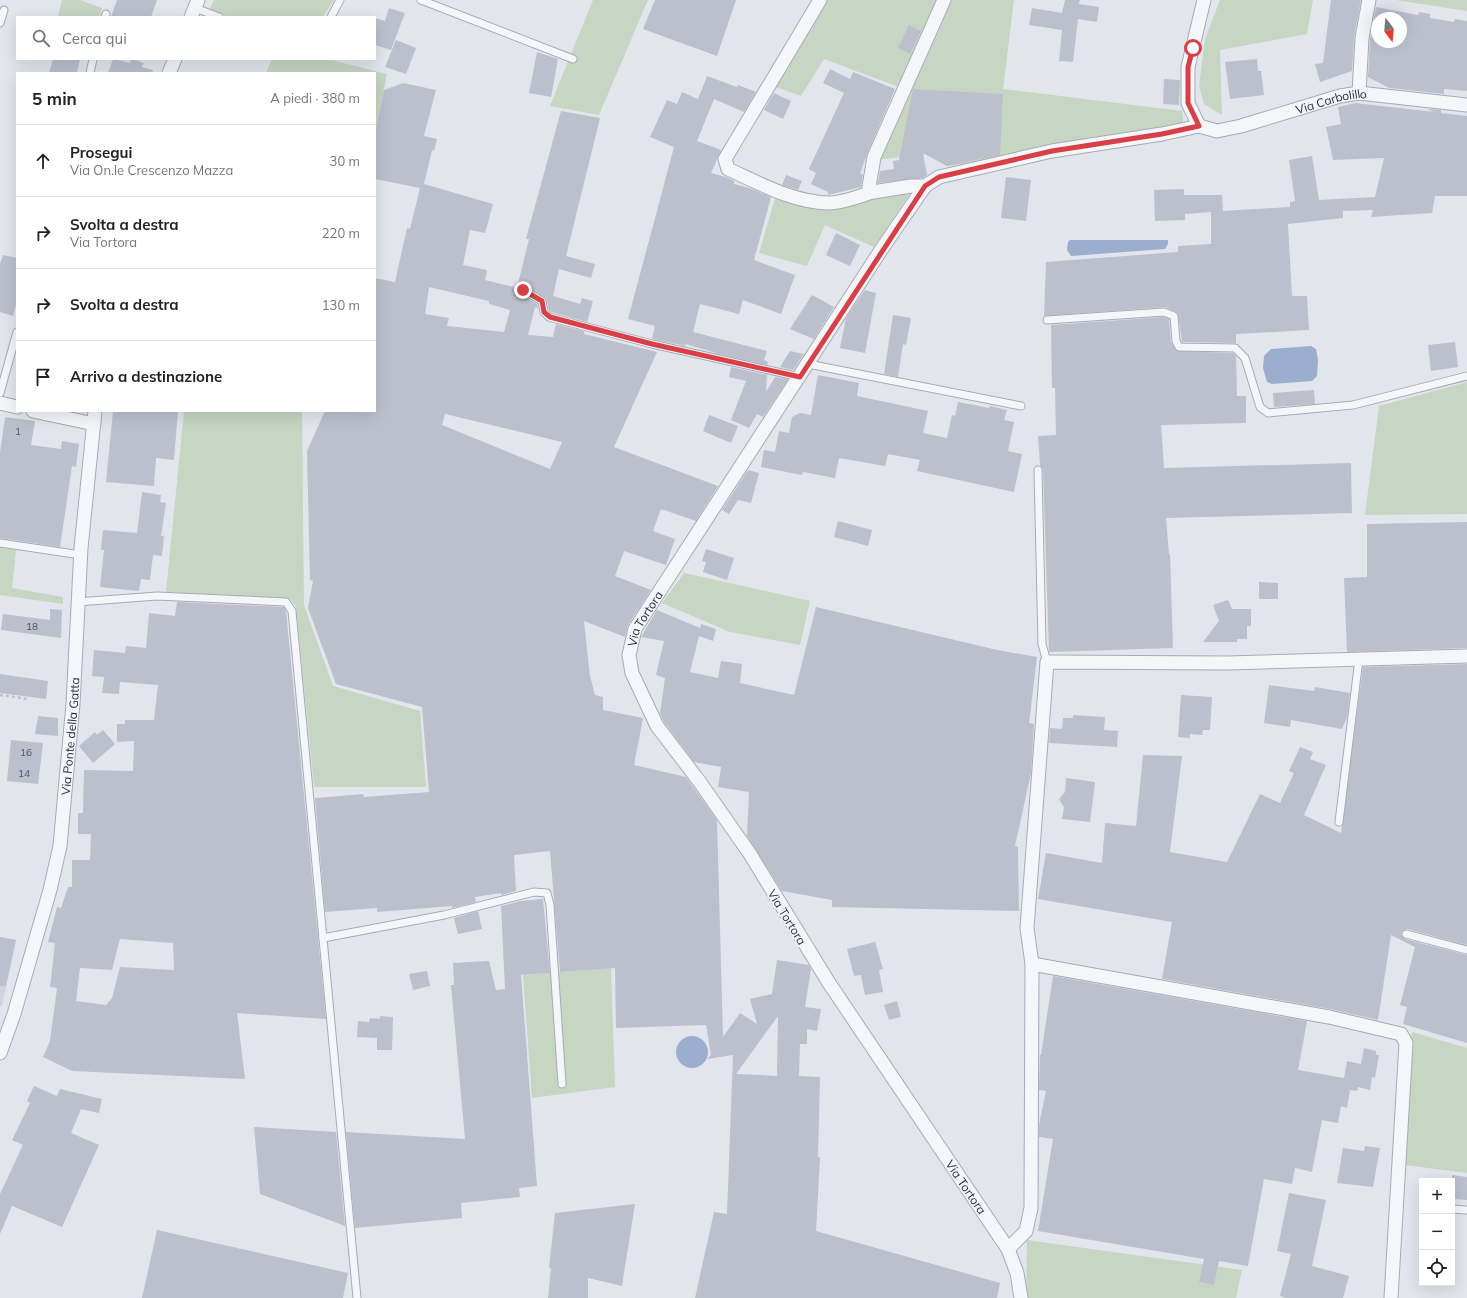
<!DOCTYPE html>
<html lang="it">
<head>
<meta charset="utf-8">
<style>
  :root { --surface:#fff; --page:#f2f2f2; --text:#222; --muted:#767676; --line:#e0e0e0 }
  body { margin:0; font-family:Mulish,sans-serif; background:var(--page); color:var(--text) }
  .controls { position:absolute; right:12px; bottom:12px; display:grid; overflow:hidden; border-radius:0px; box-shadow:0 4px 16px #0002 }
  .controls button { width:36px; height:36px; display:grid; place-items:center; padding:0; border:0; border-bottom:1px solid var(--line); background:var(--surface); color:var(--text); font:20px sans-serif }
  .compass { position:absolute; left:1371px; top:12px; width:36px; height:36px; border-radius:50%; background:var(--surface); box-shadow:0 4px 16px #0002; rotate:164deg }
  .stop { position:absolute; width:12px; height:12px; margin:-9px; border:3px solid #d93f46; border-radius:50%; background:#fff }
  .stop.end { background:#d93f46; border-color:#fff; box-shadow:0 1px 4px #0008 }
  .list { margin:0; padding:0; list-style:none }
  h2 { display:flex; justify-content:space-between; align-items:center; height:52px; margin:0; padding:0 16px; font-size:17px }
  h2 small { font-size:13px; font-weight:400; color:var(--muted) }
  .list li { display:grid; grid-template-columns:26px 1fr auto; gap:12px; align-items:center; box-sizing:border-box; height:72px; padding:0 16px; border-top:1px solid var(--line) }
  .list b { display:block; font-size:15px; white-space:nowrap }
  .list p { margin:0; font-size:13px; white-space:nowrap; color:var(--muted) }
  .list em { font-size:13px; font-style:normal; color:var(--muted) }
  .icon { flex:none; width:22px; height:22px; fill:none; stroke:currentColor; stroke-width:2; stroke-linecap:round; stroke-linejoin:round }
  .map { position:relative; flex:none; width:1467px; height:1298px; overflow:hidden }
  .search { position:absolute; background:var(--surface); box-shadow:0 4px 16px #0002; left:16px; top:16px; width:360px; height:44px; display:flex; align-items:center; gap:10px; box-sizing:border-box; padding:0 14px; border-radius:0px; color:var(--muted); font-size:15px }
  .panel { position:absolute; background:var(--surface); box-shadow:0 4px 16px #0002; left:16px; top:72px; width:360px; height:340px; border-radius:0px }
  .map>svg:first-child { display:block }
</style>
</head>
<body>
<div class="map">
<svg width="1467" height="1298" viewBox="0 0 1467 1298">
  <rect width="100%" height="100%" fill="#e2e5ec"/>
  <polygon fill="#d0d4de" points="0,951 13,953 2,1006 0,1007"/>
  <g fill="#c6d6c3">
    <polygon points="62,0 80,0 102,8 99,17 58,17"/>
    <polygon points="214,0 334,0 323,17 229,17 209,11"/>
    <polygon points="593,0 648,0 599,115 550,106"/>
    <polygon points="824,0 939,0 899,87 824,59 801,96 770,85"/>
    <polygon points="949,0 1014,0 1003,89 1182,111 1183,121 1178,127 962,164 947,166 926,154 876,160"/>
    <polygon points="1220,0 1313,0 1307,34 1220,50 1222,115 1204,104 1199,86 1205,39"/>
    <polygon points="1396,0 1467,0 1467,11"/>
    <polygon points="272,59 327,59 387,74 375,133 375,73 266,73"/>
    <polygon points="913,189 874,247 825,225 807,266 759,253 776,195 807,203"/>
    <polygon points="1467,382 1467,514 1365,515 1379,406"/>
    <polygon points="184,411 302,411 304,605 333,686 420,711 426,787 314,787 296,606 290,599 166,592"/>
    <polygon points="0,547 16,550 12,588 63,597 63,604 0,595"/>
    <polygon points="684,573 810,601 800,645 730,632 662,603"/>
    <polygon points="611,968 615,1087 532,1098 523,975"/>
    <polygon points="1412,1032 1467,1048 1467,1173 1405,1165"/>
    <polygon points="1027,1240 1242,1270 1236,1298 1026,1298"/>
  </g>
  <g fill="#9baece">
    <polygon points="1070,240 1168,240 1168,244 1165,249 1071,256 1067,250 1068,242"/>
    <polygon points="1311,346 1316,349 1318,360 1317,376 1312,381 1272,384 1267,382 1263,368 1264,356 1271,349"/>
    <circle cx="692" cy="1052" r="16"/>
  </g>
  <g fill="#bcc0cc" fill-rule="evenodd">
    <polygon points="117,0 157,0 151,17 111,17"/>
    <polygon points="655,0 736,0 717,56 643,29"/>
    <polygon points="1065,0 1080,0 1079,4 1099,7 1097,22 1078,19 1073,62 1059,61 1062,30 1029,25 1032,8 1062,13"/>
    <polygon points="1331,0 1361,0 1354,37 1352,71 1320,82 1315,64 1323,63"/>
    <path d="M 1376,7 L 1418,15 L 1419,12 L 1430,14 L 1430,18 L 1454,22 L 1455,19 L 1467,21 L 1467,91 L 1444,89 L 1444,94 L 1389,88 L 1368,77 L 1370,39 ZM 1377,18 L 1401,18 L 1401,42 L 1377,42 Z"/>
    <polygon points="389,8 405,13 391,50 375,45 375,18 385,21"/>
    <polygon points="909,25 921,31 910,54 898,48"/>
    <polygon points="396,40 416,48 406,74 385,67"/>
    <polygon points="537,52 558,59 551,97 529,93"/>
    <polygon points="53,59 80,59 77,73 49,73"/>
    <polygon points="113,59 130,63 131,59 133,59 144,63 142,67 153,70 152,73 108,73"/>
    <polygon points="1257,59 1258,71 1261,71 1264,95 1230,99 1225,62"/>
    <polygon points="830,69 850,79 853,72 895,89 867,154 860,174 863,174 861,187 828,195 828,192 811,184 816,173 809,169 844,93 823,83"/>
    <polygon points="707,76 737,87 738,85 756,92 744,112 714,99 697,141 721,150 711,173 726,177 734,181 734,184 749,188 771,197 754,260 795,275 781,314 743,300 739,314 700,304 693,332 767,351 764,360 768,362 767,365 719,354 686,344 685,346 652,339 655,326 628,319 674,147 650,137 667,100 677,104 682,92 698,99"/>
    <polygon points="1164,79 1180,80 1179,105 1163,104"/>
    <path d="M 403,83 L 436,90 L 424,136 L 437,139 L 434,151 L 432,150 L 424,184 L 493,204 L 485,233 L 470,230 L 463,265 L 487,270 L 485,280 L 517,288 L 529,239 L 526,239 L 561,111 L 600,118 L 566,256 L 595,264 L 591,278 L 559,269 L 553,296 L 580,304 L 582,298 L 593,301 L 587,322 L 551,312 L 549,310 L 546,298 L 523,285 L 519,288 L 519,293 L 537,304 L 538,308 L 535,307 L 528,335 L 553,337 L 556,324 L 584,331 L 584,334 L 657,352 L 614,447 L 718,486 L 696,521 L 661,509 L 653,531 L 675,539 L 666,565 L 624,551 L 615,576 L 651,590 L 628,625 L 625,637 L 584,621 L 590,676 L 595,695 L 603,697 L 603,710 L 643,718 L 634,765 L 686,777 L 717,820 L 723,1037 L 740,1013 L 757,1024 L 750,999 L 772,994 L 777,960 L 809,965 L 811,969 L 805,1007 L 821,1009 L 817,1031 L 807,1029 L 807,1044 L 800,1044 L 799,1076 L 820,1077 L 818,1157 L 820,1157 L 816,1231 L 1000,1283 L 997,1298 L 695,1298 L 714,1212 L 727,1214 L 733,1055 L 707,1059 L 711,1055 L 706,1025 L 616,1028 L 615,968 L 560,972 L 550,851 L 514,855 L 516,891 L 501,895 L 501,893 L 475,897 L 476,902 L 452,908 L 452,906 L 377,912 L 377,908 L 325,912 L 315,798 L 363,794 L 364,797 L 429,792 L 422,707 L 336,684 L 308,608 L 313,581 L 310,580 L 307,451 L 325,411 L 375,411 L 375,278 L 395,282 L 407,228 L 410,229 L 420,188 L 375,179 L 375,133 L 384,90 ZM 429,287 L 489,301 L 489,304 L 510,310 L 504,332 L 447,326 L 449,318 L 425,314 ZM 445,414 L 562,442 L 550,469 L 442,425 ZM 778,1016 L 777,1076 L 736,1074 L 767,1031 Z"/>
    <polygon points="913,89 1003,94 1000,155 947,166 923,153 927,175 923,178 878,183 880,171 894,169 893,161 899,160"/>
    <polygon points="774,93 791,101 783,119 764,110"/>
    <polygon points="1355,103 1434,112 1427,109 1441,110 1441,113 1467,116 1467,196 1435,196 1432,213 1371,217 1373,210 1343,211 1343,218 1288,224 1292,296 1307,296 1309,330 1236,334 1236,343 1182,342 1178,313 1166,307 1044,316 1046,262 1178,252 1178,246 1211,244 1211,212 1185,214 1185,220 1155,221 1154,190 1184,189 1184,195 1222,195 1223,211 1290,207 1290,202 1295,201 1289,160 1312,156 1319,200 1375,197 1384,158 1333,160 1326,127 1341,124 1338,107"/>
    <polygon points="786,175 802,181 798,190 782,185"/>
    <polygon points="1006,177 1031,180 1026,221 1001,218"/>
    <polygon points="836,233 860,245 850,266 826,255"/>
    <polygon points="3,255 17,258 17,300 13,316 0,312 0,264"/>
    <polygon points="865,290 876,293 865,353 840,348 846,318"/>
    <polygon points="812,295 834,307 814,339 790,329"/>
    <polygon points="893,315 911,318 906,345 903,344 898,377 884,374"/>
    <polygon points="1163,317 1169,319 1171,342 1177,351 1233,353 1236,356 1237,396 1246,396 1246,423 1161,425 1164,468 1351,463 1352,513 1166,518 1169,554 1170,554 1173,648 1049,652 1043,470 1040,465 1038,436 1056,435 1055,388 1052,388 1051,325"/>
    <polygon points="1455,342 1458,367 1431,371 1428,345"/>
    <polygon points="790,351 804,354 793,370 780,367"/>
    <polygon points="731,367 767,375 766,392 775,377 788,379 763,417 757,414 749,428 731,420 746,381 729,377"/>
    <polygon points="818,375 859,383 857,396 928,411 923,433 947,438 952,415 955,416 958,402 989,408 990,406 1007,410 1004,420 1014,422 1008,451 1022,454 1014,492 917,471 920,460 888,454 885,466 839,458 835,478 803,472 802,475 761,467 764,450 775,452 779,431 789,433 792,417 800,413 811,415"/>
    <polygon points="1314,390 1315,404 1274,407 1273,393"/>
    <polygon points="113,411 178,411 174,460 156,458 154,486 106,482"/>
    <polygon points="709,415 738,426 731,443 703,431"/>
    <polygon points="5,417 35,421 31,445 61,449 62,441 79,444 76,467 72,466 60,547 0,538 0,453"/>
    <polygon points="748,470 759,473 751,503 738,500 729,514 722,510"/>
    <polygon points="142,492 161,495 160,502 166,503 161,536 164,536 162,556 153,555 150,580 141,579 139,591 100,587 104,550 101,550 103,530 137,533"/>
    <polygon points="838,521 872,530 868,546 834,537"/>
    <polygon points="1467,522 1467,648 1347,652 1344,578 1367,577 1367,524"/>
    <polygon points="706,549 734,558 727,580 703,572 706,562 702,561"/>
    <polygon points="1259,582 1278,583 1278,599 1259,599"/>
    <polygon points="1228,600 1232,609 1251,609 1251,626 1247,626 1247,639 1237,639 1237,642 1203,642 1219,621 1213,605"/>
    <path d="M 177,602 L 284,607 L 286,611 L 326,1019 L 237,1013 L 245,1079 L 72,1071 L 43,1057 L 50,1041 L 57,988 L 50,987 L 55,943 L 48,942 L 57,907 L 61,908 L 68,887 L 72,887 L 72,860 L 90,860 L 91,834 L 78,834 L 78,813 L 83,813 L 84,770 L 133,771 L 134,741 L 117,742 L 117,724 L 125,724 L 125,720 L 154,720 L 158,685 L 120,682 L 119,694 L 102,693 L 104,677 L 92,676 L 94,650 L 125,653 L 126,646 L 146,648 L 149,613 L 175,616 ZM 120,939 L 173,943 L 174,970 L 120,967 L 112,998 L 106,1005 L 76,1001 L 80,968 L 112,970 Z"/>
    <polygon points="816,607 997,650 1037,657 1029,723 1034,724 1031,773 1015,846 1018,847 1019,911 832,907 832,900 782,891 747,836 749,792 718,787 721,767 694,762 664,722 660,713 665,678 656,675 664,641 641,637 657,610 700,628 701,624 716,629 713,641 699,636 690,672 718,678 721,661 742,664 740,683 794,695"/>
    <polygon points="50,609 62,610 61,638 1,630 3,614 50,620"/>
    <polygon points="1467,664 1467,945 1407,929 1403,930 1401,933 1405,939 1467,955 1467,1043 1403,1024 1407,1007 1400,1005 1415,947 1391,935 1378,1020 1330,1009 1162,979 1172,922 1038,899 1046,853 1102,863 1105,823 1136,826 1143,755 1182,756 1170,852 1227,862 1260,794 1280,803 1294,773 1289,771 1300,747 1313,752 1310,759 1326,765 1304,815 1341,833 1363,667"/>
    <polygon points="0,674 48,681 46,699 0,693"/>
    <polygon points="1269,685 1314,691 1315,687 1350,693 1347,717 1342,729 1291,720 1290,727 1264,723"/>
    <polygon points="1181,695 1212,697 1210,730 1203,730 1202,735 1190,734 1190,738 1178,737"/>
    <polygon points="1073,715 1105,717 1104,730 1118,731 1117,747 1049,743 1050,728 1062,729 1063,718 1073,718"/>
    <polygon points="38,716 58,718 58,736 35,734"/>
    <polygon points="103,730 115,744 93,763 79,746 95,732 97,735"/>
    <polygon points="11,740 43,743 38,784 7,781"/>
    <polygon points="1066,778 1095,782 1090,822 1062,819 1064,807 1059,799 1065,792"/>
    <polygon points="543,899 550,973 521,975 537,1186 519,1188 520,1197 461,1203 462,1218 355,1228 346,1132 465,1139 451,985 454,985 453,963 489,961 496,990 505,989 501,906 521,901"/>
    <polygon points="478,911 482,929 458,934 454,918"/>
    <polygon points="0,937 16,940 6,986 0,986"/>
    <polygon points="875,942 883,969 879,970 883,992 865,995 861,975 854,976 847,949"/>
    <polygon points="427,971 430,986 413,990 409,974"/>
    <polygon points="1053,976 1307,1021 1298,1070 1344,1078 1347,1061 1361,1064 1364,1048 1376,1051 1376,1055 1379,1055 1375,1078 1372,1077 1370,1090 1358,1087 1357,1091 1350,1090 1347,1108 1341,1106 1338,1123 1322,1120 1312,1172 1295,1168 1292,1184 1264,1179 1248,1266 1219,1261 1214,1285 1199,1282 1204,1259 1038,1231 1053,1139 1039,1137 1039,1125 1046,1091 1039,1090 1040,1055 1041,1055"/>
    <polygon points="897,1001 901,1017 889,1020 884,1005"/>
    <polygon points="380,1016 393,1017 392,1050 377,1050 377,1038 357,1037 358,1021 369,1022 370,1018 380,1019"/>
    <polygon points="34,1086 57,1096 60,1089 102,1099 99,1113 81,1109 71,1133 99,1145 62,1227 12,1206 0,1234 0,1194 23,1145 12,1140 30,1103 27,1101"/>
    <polygon points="254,1127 336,1132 345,1226 260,1194"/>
    <polygon points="1365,1146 1380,1148 1373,1187 1337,1183 1343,1148 1364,1151"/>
    <polygon points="1452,1175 1467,1177 1467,1200 1454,1199 1455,1194 1452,1194"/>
    <polygon points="1289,1193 1326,1200 1312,1266 1349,1276 1343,1298 1286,1298 1280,1296 1291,1254 1277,1251"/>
    <polygon points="635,1204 622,1286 588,1278 588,1298 548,1298 551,1268 549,1268 555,1213"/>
    <polygon points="157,1230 348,1273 343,1298 142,1298"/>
  </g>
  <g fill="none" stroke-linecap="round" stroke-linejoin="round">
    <defs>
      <g id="lane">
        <polyline points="421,0 573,59"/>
        <polyline points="195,8 219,17"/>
        <polyline points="105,17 106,14"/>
        <polyline points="331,17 340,0"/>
        <polyline points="0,23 4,10"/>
        <polyline points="90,73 93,59"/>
        <polyline points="523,290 542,301 544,312 549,317 652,344 800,377"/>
        <polyline points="1047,320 1164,312 1174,316 1176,341 1179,347 1235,348 1245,358 1260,407 1268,413 1353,405 1467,376"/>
        <polyline points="808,364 1021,406"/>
        <polyline points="0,393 17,332"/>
        <polyline points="1038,470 1042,644 1047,662"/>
        <polyline points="0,543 81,555"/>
        <polyline points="77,602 157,596 286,602 292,611 357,1298"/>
        <polyline points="1339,822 1359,659"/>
        <polyline points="1406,934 1467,950"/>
        <polyline points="323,938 444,915 534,892 547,893 550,905 562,1084"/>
        <polyline points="1452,1209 1467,1210"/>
      </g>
      <g id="street">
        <path d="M 820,0 L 725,159 L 728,169 C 759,183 792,202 828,203 C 843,203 859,196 873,192"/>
        <polyline points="191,17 198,0"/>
        <polyline points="169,73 175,59"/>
        <polyline points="1359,93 1362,38 1369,0"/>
        <polyline points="1199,126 1188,103 1188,67 1204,0"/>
        <polyline points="925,186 911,186 873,192 869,187 874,157 944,0"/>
        <polyline points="0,403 17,407"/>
        <polyline points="33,411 94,424"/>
        <polyline points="1032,964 1329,1017 1401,1034 1406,1043 1391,1298"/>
        <path id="s1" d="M 0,1053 L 14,1014 L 50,890 L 60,846 L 73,704 L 81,548 L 95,411"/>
        <polyline points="1008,1249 1026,1231 1031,1208 1032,964 1027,928 1047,662 1228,663 1467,656"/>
        <path id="s2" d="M 1021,1298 L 1017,1273 L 1008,1249 L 829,983 L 750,854 L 699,781 L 657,726 L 632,673 L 629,655 L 635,629 L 883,247 L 925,186 L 939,177 L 1052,151 L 1162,134 L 1199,126 L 1217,131 L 1241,126 L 1340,96 L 1359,93 L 1467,105"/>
      </g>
    </defs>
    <use href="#lane" stroke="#a7abb7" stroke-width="9"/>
    <use href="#street" stroke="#a7abb7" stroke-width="15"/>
    <polyline stroke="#c0c3ca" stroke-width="2.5" stroke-dasharray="3 3" stroke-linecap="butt" points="0,695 28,699"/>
    <use href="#lane" stroke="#f5f6f9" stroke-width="7"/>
    <use href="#street" stroke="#f5f6f9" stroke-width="13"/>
  </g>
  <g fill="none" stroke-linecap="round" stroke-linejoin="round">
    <polyline stroke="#d93f46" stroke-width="5" points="523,290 542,301 544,312 550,317 652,344 800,377 925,186 939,177 1052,151 1162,134 1199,126 1188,103 1188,67 1193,48"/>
  </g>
  <g text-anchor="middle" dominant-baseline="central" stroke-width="3.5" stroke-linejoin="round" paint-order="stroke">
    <g font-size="10" fill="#4e5467">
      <text x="18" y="431">1</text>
      <text x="32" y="626">18</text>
      <text x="26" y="752">16</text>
      <text x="24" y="773">14</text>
    </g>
    <g font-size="12" fill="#293045" stroke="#f2f4f9">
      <text stroke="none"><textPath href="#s2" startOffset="1733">Via Carbolillo</textPath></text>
      <text stroke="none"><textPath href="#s2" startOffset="798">Via Tortora</textPath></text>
      <text stroke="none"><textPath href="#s1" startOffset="326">Via Ponte della Gatta</textPath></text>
      <text transform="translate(787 917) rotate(59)">Via Tortora</text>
      <text transform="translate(966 1187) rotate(56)">Via Tortora</text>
    </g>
  </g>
</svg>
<div class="controls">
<button>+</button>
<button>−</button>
<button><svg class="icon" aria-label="locate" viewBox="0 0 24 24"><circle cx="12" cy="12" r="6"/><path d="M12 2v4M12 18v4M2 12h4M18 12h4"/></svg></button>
</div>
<svg class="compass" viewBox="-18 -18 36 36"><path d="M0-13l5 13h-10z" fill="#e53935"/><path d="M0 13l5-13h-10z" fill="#767676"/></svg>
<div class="stop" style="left:1193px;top:48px"></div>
<div class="stop end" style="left:523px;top:290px"></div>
<div class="search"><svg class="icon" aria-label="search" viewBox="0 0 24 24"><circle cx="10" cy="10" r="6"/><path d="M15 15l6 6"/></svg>Cerca qui</div>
<section class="panel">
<h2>5 min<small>A piedi · 380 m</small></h2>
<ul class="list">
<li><svg class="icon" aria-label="ahead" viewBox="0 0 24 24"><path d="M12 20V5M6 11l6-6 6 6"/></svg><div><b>Prosegui</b><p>Via On.le Crescenzo Mazza</p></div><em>30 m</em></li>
<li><svg class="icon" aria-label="right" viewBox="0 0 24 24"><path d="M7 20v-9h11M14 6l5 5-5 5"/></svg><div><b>Svolta a destra</b><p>Via Tortora</p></div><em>220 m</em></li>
<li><svg class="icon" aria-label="right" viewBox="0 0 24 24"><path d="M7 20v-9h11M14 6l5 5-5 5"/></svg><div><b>Svolta a destra</b></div><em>130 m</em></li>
<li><svg class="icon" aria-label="arrive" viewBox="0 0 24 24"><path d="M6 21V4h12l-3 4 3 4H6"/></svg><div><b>Arrivo a destinazione</b></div></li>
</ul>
</section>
</div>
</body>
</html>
